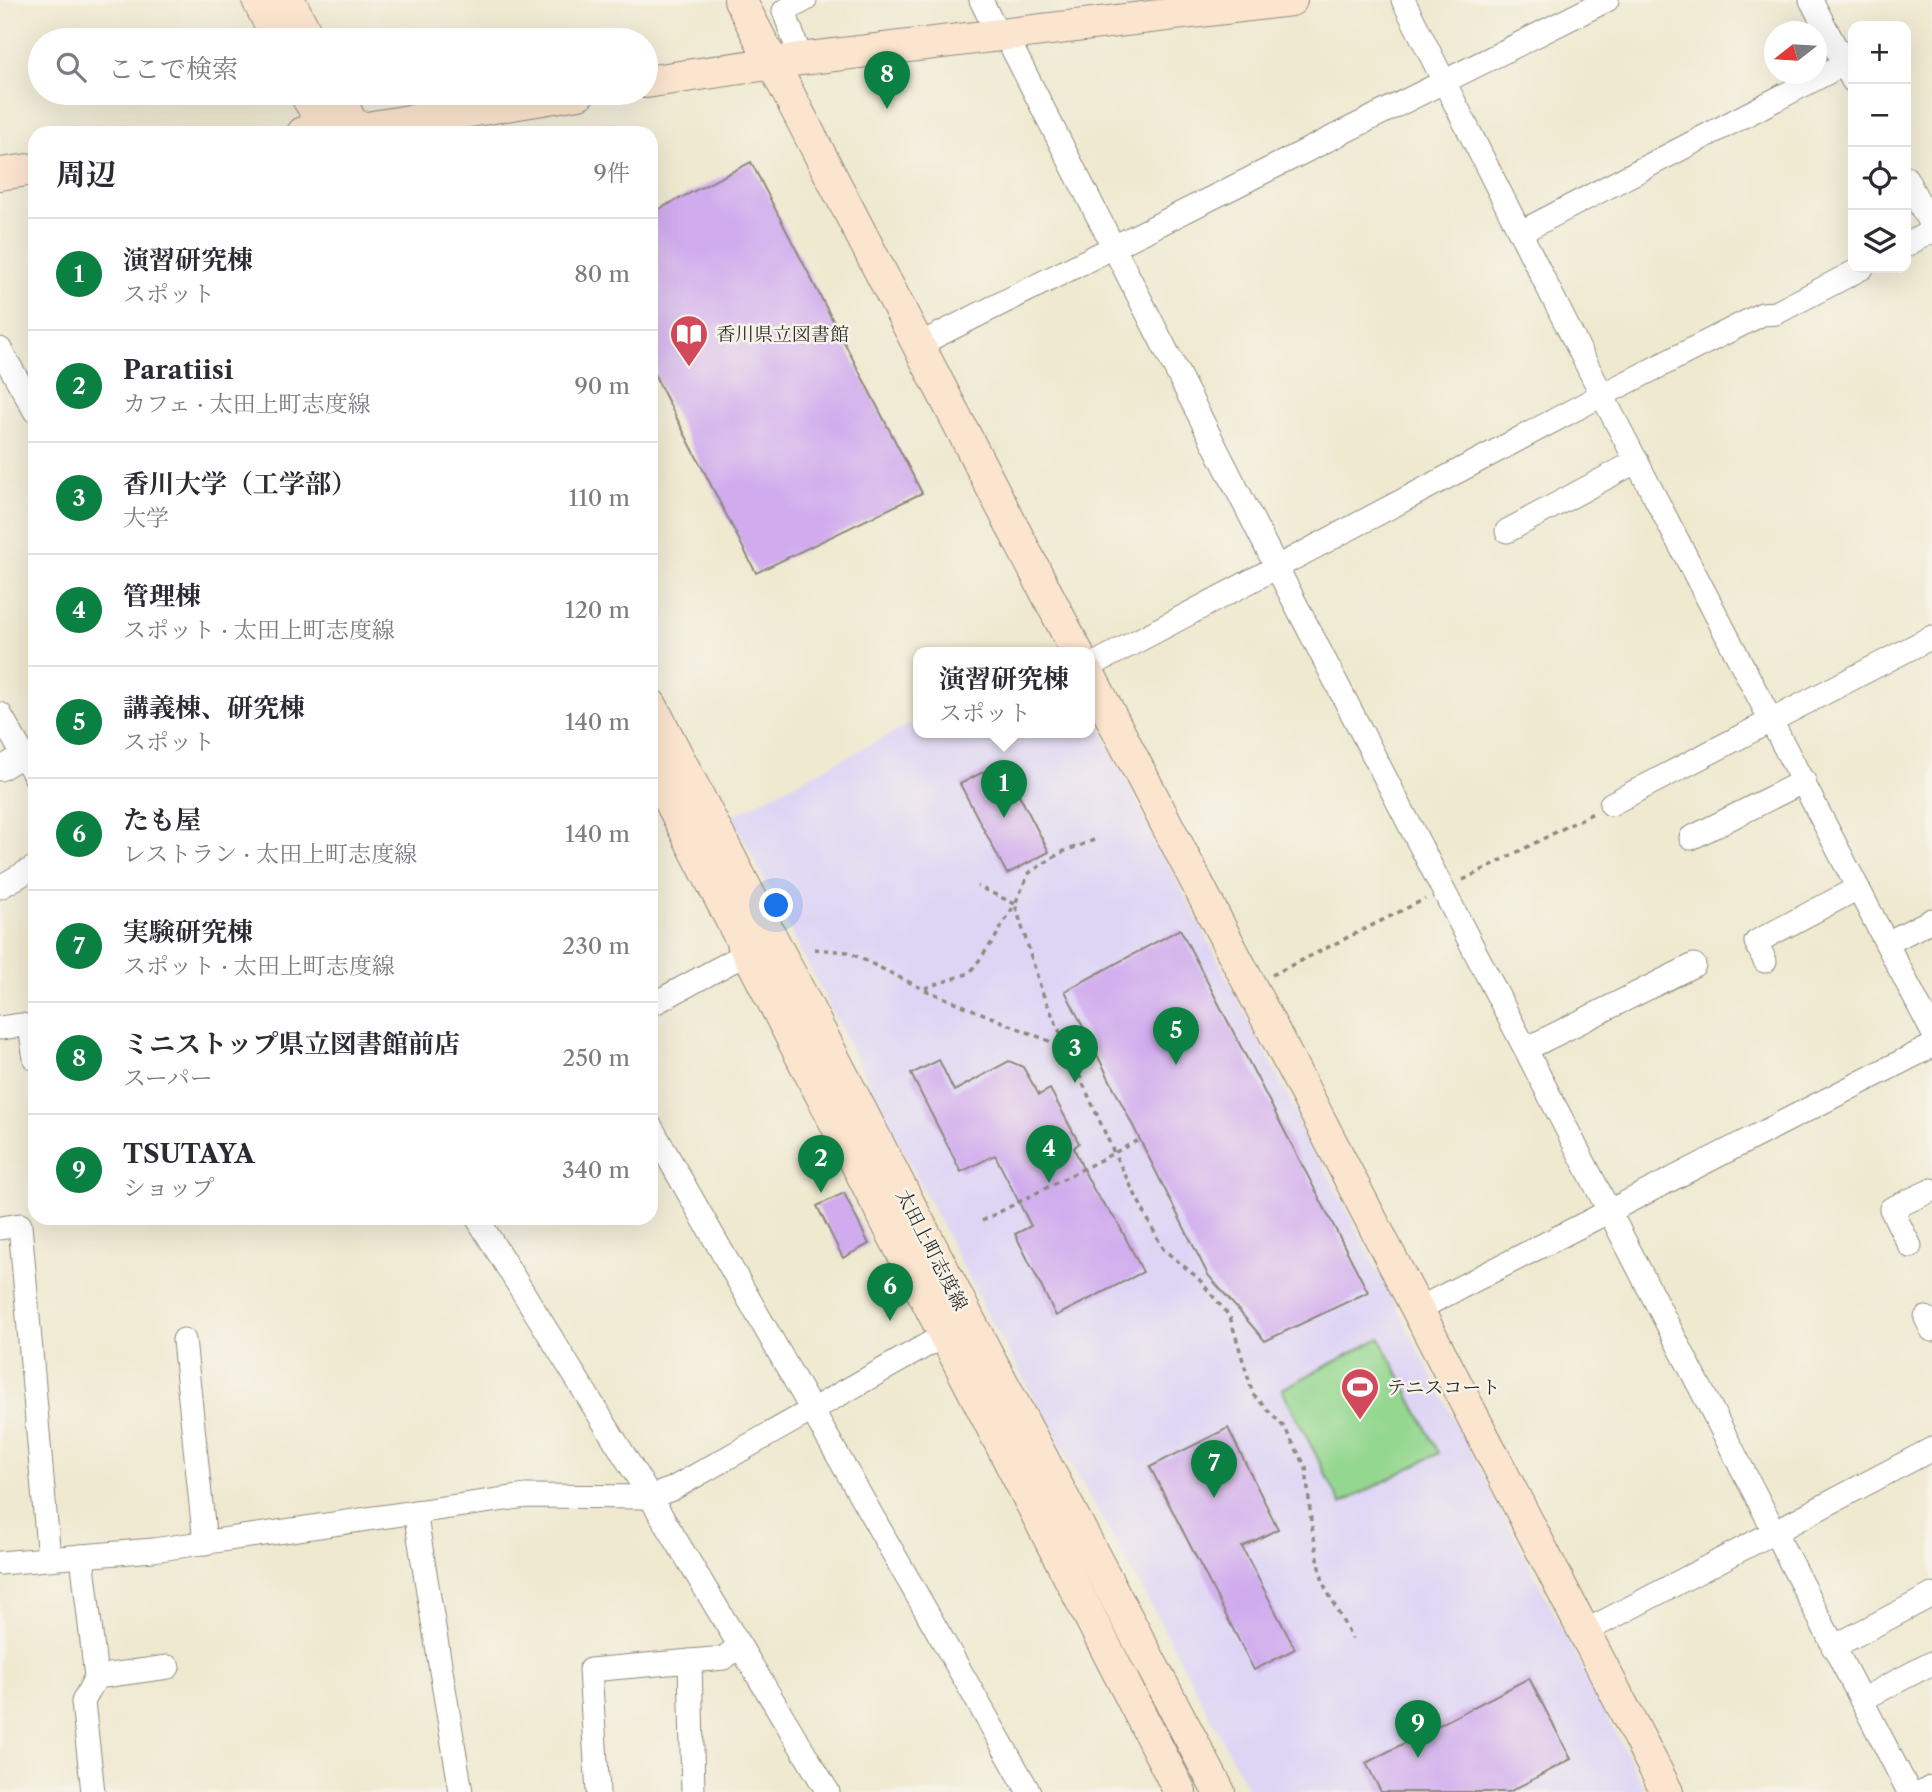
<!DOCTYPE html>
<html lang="ja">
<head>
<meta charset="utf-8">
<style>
  :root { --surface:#fff; --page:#f7f7f7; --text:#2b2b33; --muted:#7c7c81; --line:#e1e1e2; --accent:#0b8043 }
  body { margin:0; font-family:"Libre Caslon Text","Noto Serif JP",serif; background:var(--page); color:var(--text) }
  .controls { position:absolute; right:21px; top:21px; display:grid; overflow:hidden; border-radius:14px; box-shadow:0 7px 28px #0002 }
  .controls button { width:63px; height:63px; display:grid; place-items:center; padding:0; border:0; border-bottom:2px solid var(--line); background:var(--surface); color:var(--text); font:35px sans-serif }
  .compass { position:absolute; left:1764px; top:21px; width:63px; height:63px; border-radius:50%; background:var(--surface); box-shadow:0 7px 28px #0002; rotate:253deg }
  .you { position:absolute; left:777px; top:906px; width:24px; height:24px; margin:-18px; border:5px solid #fff; border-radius:50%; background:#1a73e8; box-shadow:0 0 0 10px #1a73e833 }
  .badge { display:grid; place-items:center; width:46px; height:46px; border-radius:50%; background:var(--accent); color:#fff; font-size:23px; font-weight:700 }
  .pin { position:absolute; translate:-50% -58px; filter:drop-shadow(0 2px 4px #0008) }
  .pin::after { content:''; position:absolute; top:37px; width:24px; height:21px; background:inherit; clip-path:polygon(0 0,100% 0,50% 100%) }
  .popup { position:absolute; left:913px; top:647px; width:182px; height:91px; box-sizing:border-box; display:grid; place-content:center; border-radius:14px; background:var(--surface); filter:drop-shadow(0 2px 5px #0005); font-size:23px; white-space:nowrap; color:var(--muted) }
  .popup b { font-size:26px; color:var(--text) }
  .popup::after { content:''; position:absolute; left:50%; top:100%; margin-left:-14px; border:14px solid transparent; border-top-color:var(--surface) }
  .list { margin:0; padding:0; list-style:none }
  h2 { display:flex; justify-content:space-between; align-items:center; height:91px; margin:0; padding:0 28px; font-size:30px }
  h2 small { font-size:23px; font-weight:400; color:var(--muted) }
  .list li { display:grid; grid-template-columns:46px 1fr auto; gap:21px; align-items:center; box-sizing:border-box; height:112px; padding:0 28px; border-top:2px solid var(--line) }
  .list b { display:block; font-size:26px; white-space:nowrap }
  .list p { margin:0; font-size:23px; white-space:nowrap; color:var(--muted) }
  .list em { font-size:23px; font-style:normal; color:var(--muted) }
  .icon { flex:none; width:38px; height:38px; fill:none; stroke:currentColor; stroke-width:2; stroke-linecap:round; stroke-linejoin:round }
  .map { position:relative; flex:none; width:1932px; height:1792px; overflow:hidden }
  .search { position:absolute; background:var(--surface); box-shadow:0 7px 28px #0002; left:28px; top:28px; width:630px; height:77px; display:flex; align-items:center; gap:18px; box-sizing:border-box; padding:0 24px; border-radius:38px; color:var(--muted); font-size:26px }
  .panel { position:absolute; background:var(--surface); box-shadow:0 7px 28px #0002; left:28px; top:126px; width:630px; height:1099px; border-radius:21px }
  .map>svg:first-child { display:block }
</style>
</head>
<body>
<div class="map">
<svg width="1932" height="1792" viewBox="0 0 1932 1792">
  <rect width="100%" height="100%" fill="#f7f3e8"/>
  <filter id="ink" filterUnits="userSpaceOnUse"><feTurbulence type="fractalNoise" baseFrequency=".0143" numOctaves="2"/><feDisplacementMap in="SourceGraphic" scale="14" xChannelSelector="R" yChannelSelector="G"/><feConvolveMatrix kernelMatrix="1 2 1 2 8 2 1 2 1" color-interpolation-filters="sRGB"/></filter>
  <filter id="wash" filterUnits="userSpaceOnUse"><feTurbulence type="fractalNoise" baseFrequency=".00686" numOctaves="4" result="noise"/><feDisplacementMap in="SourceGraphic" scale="28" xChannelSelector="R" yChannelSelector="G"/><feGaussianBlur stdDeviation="1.57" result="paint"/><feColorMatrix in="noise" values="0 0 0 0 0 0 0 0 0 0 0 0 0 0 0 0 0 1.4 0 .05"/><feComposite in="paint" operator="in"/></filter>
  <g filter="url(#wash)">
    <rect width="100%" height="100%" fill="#efe9d0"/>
    <polygon fill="#ded5f5" points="1090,708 1164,855 1646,1792 1250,1792 1160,1622 986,1312 732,816 918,720 918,732 1090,732"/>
    <polygon fill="#94d790" stroke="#60815e" stroke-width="2" points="1380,1338 1439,1453 1341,1504 1282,1389"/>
    <g id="blocks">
      <g fill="#d0acee">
        <polygon points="751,162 922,493 756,573 651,368 651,213"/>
        <polygon points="1002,762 1049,852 1007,874 960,784"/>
        <polygon points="1180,929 1368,1292 1265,1341 1208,1275 1065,991"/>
        <polygon points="939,1060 954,1091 1009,1061 1023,1067 1039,1095 1050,1089 1079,1143 1074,1148 1083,1169 1096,1194 1118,1223 1143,1272 1056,1316 1015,1234 1031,1226 995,1155 961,1172 911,1074"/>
        <polygon points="844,1193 869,1244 843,1258 817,1206"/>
        <polygon points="1228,1428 1278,1529 1242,1547 1295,1649 1254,1670 1150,1467"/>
        <polygon points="1529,1678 1571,1759 1509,1792 1381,1792 1366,1763"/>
      </g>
    </g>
  </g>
  <g filter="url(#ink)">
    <use href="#blocks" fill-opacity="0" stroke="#8d8a7e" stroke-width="2"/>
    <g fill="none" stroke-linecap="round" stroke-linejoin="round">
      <defs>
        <g id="street">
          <polyline points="981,0 998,35"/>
          <polyline points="1403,0 1602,395 1932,1031"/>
          <polyline points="1811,0 1853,81"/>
          <polyline points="1005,34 1277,568 1909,1792"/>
          <polyline points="801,59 784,11 805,0"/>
          <polyline points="1906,178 1932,227"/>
          <polyline points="1521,232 1844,64"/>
          <polyline points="1906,245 1932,231"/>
          <polyline points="918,345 1607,0"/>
          <polyline points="0,349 35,411"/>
          <polyline points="1507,531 1637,461"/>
          <polyline points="1090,666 1602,395 1762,314 1776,313 1862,268"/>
          <polyline points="0,714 35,776"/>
          <polyline points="0,769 24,755"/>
          <polyline points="1611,804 1932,637"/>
          <polyline points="1691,838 1804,781"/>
          <polyline points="0,887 35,867"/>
          <polyline points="1887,943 1932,920"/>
          <polyline points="1765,961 1756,942 1858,888"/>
          <polyline points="651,1005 760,946"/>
          <polyline points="30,1027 35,1059"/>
          <polyline points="0,1028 22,1025 35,1027"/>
          <polyline points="1526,1049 1694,965"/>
          <polyline points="651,1127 1029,1792"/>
          <polyline points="477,1218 650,1497 828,1792"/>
          <polyline points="0,1228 20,1225 49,1559"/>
          <polyline points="1910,1246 1891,1209 1932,1190"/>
          <polyline points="1418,1309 1932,1046"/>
          <polyline points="1926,1318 1932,1330"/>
          <polyline points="184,1340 205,1543"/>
          <polyline points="415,1512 461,1792"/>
          <polyline points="82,1556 96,1677 83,1702 93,1792"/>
          <polyline points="0,1563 153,1550 526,1496 650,1497 672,1489 957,1328"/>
          <polyline points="1584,1632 1932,1449"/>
          <polyline points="1833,1647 1932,1595"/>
          <polyline points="690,1661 693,1792"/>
          <polyline points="96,1677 168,1667"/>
          <polyline points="1861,1700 1932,1663"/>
          <polyline points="598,1792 590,1670 724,1658 739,1646"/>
          <polyline points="1923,1792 1932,1787"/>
        </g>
        <g id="secondary">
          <polyline points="258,0 278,40"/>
          <polyline points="289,0 309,40"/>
          <polyline points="740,0 1077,652"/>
          <polyline points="646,82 801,59 1291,0"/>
          <polyline points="305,93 328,133"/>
          <polyline points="336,93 357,133"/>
          <polyline points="303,133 326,130 355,130 579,93"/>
          <polyline points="0,174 35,169"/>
          <polyline points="1090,676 1667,1792"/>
          <polyline points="651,705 969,1320 1219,1792"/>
          <polyline points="651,764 1180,1792"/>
        </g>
      </defs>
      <use href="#street" stroke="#8d8a7e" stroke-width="25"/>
      <use href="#secondary" stroke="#8d8a7e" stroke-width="34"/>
      <g stroke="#8d8a7e" stroke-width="3.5" stroke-dasharray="5 5" stroke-linecap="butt">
        <polyline points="1094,840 1060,853 1029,873 1015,904 1042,992 1114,1153 1163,1249 1198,1278 1230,1317 1253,1394 1284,1427 1306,1467 1311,1522 1323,1583 1352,1639"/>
        <polyline points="1463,880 1593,813"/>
        <polyline points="814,949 848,952 923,989 1066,1048"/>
        <polyline points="1272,975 1425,899"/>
        <polyline points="925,988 970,973 995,938 1015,904 977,886"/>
        <polyline points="982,1221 1139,1140"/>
      </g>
      <use href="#street" stroke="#fff" stroke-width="23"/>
      <use href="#secondary" stroke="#fce5cf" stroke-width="32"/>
    </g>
  </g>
  <defs>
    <symbol id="library-pin" viewBox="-11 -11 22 30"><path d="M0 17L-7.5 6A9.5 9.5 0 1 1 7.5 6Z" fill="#d1495b" stroke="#f7f3e8"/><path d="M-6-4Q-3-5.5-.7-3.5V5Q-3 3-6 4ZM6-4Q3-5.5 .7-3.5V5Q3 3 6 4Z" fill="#fff"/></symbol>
    <symbol id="stadium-pin" viewBox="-11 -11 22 30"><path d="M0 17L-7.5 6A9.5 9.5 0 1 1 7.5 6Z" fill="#d1495b" stroke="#f7f3e8"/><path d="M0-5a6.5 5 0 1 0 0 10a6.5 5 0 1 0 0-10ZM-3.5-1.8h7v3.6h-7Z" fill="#fff"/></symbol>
  </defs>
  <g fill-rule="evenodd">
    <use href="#library-pin" x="667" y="312" width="44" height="60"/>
    <use href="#stadium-pin" x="1338" y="1365" width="44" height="60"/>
  </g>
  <g text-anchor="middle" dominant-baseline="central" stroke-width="5" stroke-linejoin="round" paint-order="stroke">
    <g font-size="19" fill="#2b2b2b" stroke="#f7f3e8" text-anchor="start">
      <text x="716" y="334">香川県立図書館</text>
      <text x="1387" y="1387">テニスコート</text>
    </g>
    <g font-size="19" fill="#2b2b2b" stroke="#f7f3e8">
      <text transform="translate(932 1250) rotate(63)">太田上町志度線</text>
    </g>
  </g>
</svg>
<div class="controls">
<button>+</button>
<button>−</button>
<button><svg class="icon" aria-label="locate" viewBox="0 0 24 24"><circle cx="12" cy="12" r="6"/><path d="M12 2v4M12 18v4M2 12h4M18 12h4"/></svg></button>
<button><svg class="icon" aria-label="layers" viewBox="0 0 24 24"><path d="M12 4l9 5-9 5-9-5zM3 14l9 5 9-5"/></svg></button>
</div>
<svg class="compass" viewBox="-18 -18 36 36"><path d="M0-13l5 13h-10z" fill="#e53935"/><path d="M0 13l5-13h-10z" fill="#7c7c81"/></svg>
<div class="you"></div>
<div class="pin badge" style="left:1004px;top:818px">1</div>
<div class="popup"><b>演習研究棟</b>スポット</div>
<div class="pin badge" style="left:821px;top:1193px">2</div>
<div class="pin badge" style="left:1075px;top:1083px">3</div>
<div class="pin badge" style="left:1049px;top:1183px">4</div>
<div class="pin badge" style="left:1176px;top:1065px">5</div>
<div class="pin badge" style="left:890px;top:1321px">6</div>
<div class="pin badge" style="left:1214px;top:1498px">7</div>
<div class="pin badge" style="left:887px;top:109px">8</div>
<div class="pin badge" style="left:1418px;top:1758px">9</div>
<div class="search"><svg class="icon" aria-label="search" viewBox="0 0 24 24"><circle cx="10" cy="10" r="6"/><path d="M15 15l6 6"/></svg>ここで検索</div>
<section class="panel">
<h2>周辺<small>9件</small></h2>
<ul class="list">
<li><span class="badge">1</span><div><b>演習研究棟</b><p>スポット</p></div><em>80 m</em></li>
<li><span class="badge">2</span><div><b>Paratiisi</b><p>カフェ · 太田上町志度線</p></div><em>90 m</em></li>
<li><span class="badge">3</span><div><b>香川大学（工学部）</b><p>大学</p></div><em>110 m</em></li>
<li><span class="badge">4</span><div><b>管理棟</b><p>スポット · 太田上町志度線</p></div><em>120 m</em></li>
<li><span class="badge">5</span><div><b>講義棟、研究棟</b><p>スポット</p></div><em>140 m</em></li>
<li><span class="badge">6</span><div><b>たも屋</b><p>レストラン · 太田上町志度線</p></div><em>140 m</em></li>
<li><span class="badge">7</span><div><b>実験研究棟</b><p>スポット · 太田上町志度線</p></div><em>230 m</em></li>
<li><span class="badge">8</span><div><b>ミニストップ県立図書館前店</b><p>スーパー</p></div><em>250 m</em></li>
<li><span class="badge">9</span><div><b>TSUTAYA</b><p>ショップ</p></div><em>340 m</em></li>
</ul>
</section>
</div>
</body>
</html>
